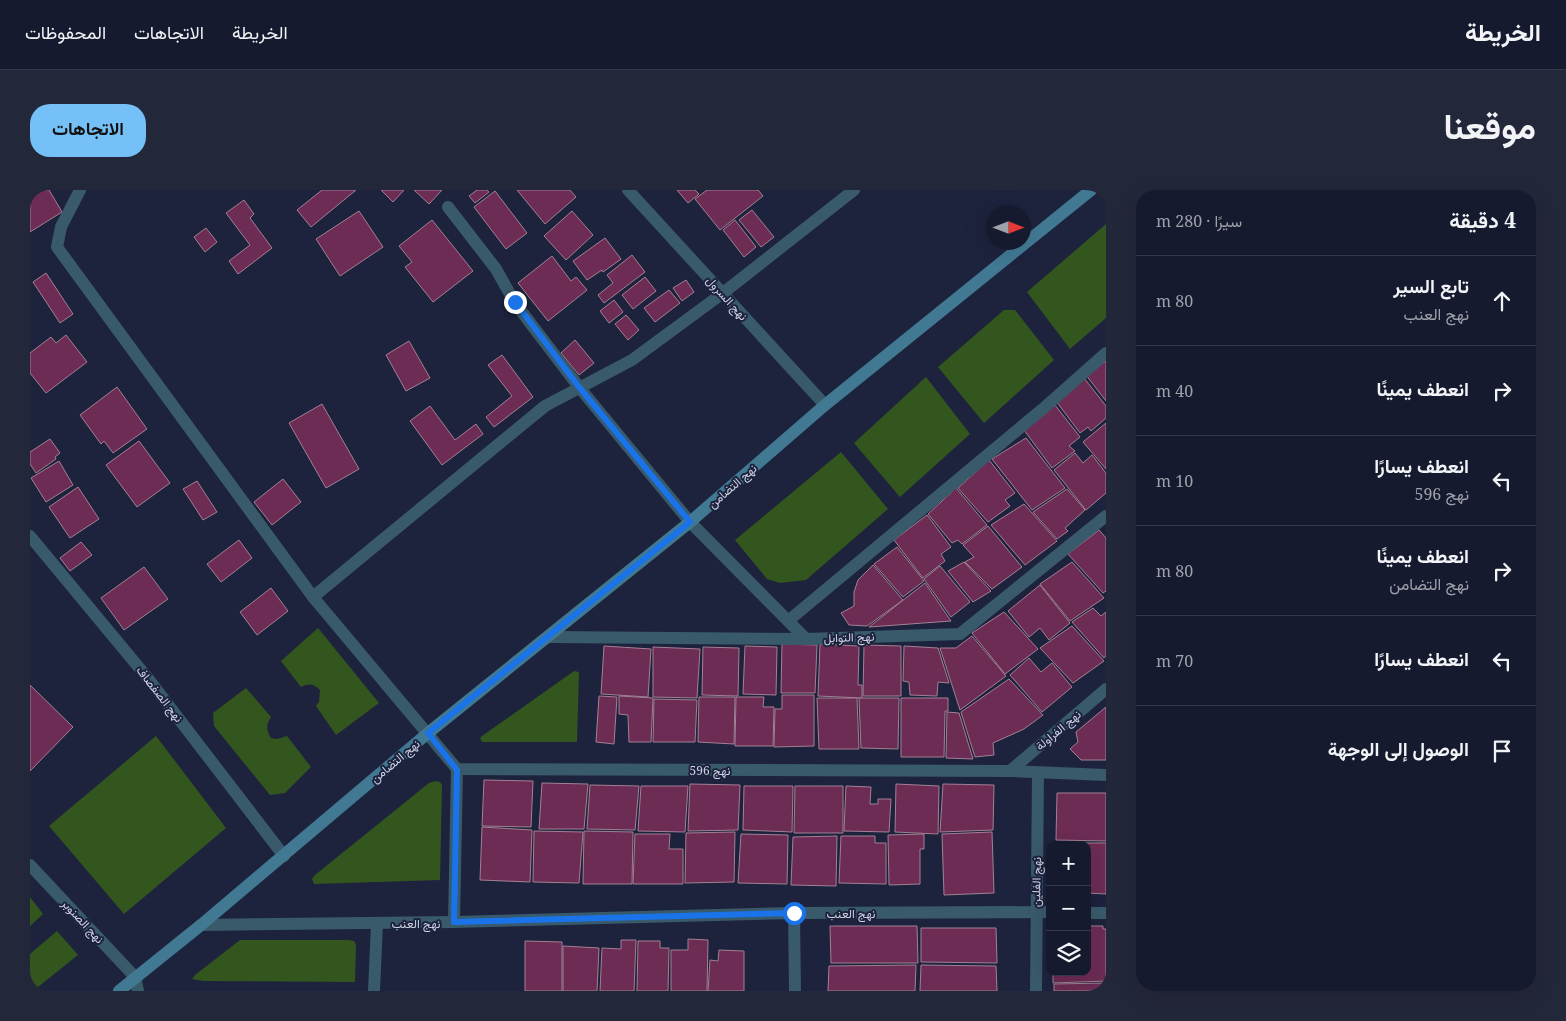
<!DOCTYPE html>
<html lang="ar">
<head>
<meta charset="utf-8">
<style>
  :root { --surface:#161a2e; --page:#23273a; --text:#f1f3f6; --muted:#9ea1aa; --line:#35384a; --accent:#75c0f6 }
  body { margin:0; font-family:"Noto Serif",Vazirmatn,serif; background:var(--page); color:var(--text); direction:rtl }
  .controls { position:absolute; right:15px; bottom:15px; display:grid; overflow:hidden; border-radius:10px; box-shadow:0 5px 20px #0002 }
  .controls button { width:45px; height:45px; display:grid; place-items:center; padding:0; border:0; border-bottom:1px solid var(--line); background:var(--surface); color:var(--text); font:25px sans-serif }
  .compass { position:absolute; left:956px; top:15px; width:45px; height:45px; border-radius:50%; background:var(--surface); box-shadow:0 5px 20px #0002; rotate:90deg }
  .stop { position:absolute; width:15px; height:15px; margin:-11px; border:4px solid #1a73e8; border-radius:50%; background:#fff }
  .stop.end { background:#1a73e8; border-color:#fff; box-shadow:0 1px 5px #0008 }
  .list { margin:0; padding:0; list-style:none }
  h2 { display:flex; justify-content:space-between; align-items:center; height:65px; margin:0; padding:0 20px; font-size:21px }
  h2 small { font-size:16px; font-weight:400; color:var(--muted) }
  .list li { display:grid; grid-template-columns:32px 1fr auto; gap:15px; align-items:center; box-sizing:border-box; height:90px; padding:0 20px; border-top:1px solid var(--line) }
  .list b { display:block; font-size:19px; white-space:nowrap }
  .list p { margin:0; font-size:16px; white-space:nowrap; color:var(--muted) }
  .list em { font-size:16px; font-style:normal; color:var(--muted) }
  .icon { flex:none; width:28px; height:28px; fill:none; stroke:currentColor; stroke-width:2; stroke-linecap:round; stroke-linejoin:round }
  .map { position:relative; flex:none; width:1076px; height:801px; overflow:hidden; direction:ltr; border-radius:20px }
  header { display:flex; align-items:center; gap:30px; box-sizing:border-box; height:70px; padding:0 25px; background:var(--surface); border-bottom:1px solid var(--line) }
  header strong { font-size:24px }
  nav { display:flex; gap:28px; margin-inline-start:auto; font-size:18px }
  .intro { display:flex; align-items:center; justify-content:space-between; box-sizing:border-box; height:120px; padding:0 30px }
  h1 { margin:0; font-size:35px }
  .button { padding:12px 22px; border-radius:20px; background:var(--accent); color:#111; font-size:18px; font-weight:700 }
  main { display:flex; gap:30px; padding:0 30px }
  aside { flex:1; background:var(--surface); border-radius:20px; box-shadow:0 5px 20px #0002 }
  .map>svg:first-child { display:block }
</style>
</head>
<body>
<header>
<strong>الخريطة</strong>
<nav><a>الخريطة</a><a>الاتجاهات</a><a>المحفوظات</a></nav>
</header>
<div class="intro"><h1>موقعنا</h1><a class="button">الاتجاهات</a></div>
<main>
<aside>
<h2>4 دقيقة<small>سيرًا · 280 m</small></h2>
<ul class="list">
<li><svg class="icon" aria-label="ahead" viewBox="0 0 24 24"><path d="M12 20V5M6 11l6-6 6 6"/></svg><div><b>تابع السير</b><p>نهج العنب</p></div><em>80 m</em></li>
<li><svg class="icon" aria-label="right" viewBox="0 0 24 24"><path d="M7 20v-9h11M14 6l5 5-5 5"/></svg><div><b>انعطف يمينًا</b></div><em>40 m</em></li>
<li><svg class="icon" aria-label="left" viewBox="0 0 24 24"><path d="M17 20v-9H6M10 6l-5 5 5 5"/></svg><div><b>انعطف يسارًا</b><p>نهج 596</p></div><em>10 m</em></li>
<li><svg class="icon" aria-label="right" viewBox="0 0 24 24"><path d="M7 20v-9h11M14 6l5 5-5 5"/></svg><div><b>انعطف يمينًا</b><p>نهج التضامن</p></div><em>80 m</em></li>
<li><svg class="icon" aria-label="left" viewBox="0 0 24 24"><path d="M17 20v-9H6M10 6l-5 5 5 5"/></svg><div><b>انعطف يسارًا</b></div><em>70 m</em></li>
<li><svg class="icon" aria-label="arrive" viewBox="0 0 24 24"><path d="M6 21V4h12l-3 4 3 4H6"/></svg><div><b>الوصول إلى الوجهة</b></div></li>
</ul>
</aside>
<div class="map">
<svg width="1076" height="801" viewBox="0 0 1076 801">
  <rect width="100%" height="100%" fill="#1d233d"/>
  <g fill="#33561e">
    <polygon points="1076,34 1076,128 1040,159 997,102"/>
    <polygon points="974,120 985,120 1024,170 954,233 908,177"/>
    <polygon points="896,187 940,244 870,307 824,253"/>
    <polygon points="811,262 858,319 776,390 750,393 737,389 705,350"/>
    <path d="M 288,438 L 349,513 L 306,545 L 286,516 L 289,512 L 290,500 C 283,494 280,493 271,497 L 251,471 Z"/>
    <polygon points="544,481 549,482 547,552 452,552 450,548 452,546"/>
    <path d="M 216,498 L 241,527 C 236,535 236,540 241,548 L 247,549 L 257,546 L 281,577 L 255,603 L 240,605 L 184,536 L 183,523 Z"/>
    <polygon points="126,546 196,638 94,724 19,636"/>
    <polygon points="405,591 410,592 412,595 410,690 284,694 282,689 285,685 399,593"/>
    <polygon points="0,707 13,724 0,736"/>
    <polygon points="27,741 48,765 3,801 0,801 0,764"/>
    <polygon points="210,750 318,750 324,751 326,755 325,792 173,791 162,789 165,785"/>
  </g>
  <g fill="#6c2c54" stroke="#a38094">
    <polygon points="0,0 19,0 32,22 0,42"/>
    <polygon points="292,0 326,0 281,37 267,20"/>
    <polygon points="351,0 374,0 363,12"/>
    <polygon points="384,0 412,0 399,14"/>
    <polygon points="447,0 457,0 459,2 445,13 439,6"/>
    <polygon points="487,0 540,0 546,7 515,34"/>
    <polygon points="647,0 665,0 669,4 658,13"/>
    <polygon points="677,0 728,0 733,6 690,40 665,9"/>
    <polygon points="465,1 497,43 476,59 444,17"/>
    <polygon points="214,10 224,24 220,28 242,58 208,84 199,71 220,55 196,23"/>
    <polygon points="722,20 744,47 731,57 709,30"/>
    <polygon points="329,21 353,57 310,86 286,49"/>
    <polygon points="542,21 563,45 536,70 514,46"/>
    <polygon points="402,30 443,81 403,112 375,77 382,72 369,56"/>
    <polygon points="705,30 726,57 714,67 693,40"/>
    <polygon points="176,38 187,52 175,62 164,47"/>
    <polygon points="575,48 591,69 573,82 572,80 557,90 543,71"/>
    <polygon points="602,65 615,82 574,113 568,105 583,93 577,85"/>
    <polygon points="522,66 541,91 546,87 557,100 518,131 488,93"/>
    <polygon points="16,83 43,124 30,133 3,92"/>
    <polygon points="615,87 626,101 603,119 592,105"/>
    <polygon points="656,90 664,102 652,111 643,98"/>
    <polygon points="639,100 650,113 625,132 614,118"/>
    <polygon points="584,110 593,122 579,133 570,121"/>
    <polygon points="596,125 609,140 598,150 585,134"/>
    <polygon points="36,145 57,172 16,203 0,183 0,163 21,147 26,153"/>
    <polygon points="545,150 564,173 549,185 531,163"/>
    <polygon points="379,151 400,188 376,201 356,165"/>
    <polygon points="472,165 503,207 464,237 456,227 482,206 458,175"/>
    <polygon points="1076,171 1076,211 1056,185"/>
    <polygon points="1054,188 1076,216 1076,228 1061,241 1058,237 1050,243 1026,211"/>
    <polygon points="87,197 117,239 83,263 74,251 71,254 50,225"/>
    <polygon points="292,214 329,279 296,298 259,233"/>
    <polygon points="1025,215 1050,247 1039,256 1045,261 1022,278 994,240"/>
    <polygon points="400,216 425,250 446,234 453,244 412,275 380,231"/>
    <polygon points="1076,233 1076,279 1053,252"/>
    <polygon points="996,248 1035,298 1002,320 962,269"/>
    <polygon points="20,249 30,263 25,267 26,269 6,283 0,274 0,262"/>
    <polygon points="109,251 140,293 107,317 76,275"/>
    <polygon points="1045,263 1053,273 1062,265 1076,283 1076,303 1056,320 1024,280"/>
    <polygon points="959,270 985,303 975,310 980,316 958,332 928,298"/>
    <polygon points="29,271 43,295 16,312 1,288"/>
    <polygon points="253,289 271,312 242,335 224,312"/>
    <polygon points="167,291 187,322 173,330 153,299"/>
    <polygon points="48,297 69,329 40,348 19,317"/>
    <polygon points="926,298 957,335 932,354 928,350 922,353 898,324"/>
    <polygon points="1037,299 1055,320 1035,338 1038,341 1027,349 1003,322"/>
    <polygon points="994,314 1027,351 995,375 961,335"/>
    <polygon points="897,325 921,357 911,364 915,371 893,388 864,350"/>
    <polygon points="958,336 992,377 962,399 935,372 944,367 933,355"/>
    <polygon points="1069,340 1076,348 1076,401 1073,403 1038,364"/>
    <polygon points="209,350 222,368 191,392 177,374"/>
    <polygon points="51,352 62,365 40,381 30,368"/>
    <polygon points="867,357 894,391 873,407 844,374"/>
    <polygon points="934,372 961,401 943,412 918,381"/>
    <polygon points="1042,372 1074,408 1040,431 1010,394"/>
    <polygon points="843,375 873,410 837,436 819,435 811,423 824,416 824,402 828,390"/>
    <polygon points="910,376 940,412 921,427 894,389"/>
    <polygon points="114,377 138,409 94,440 71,408"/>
    <polygon points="895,393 921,431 839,437"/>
    <polygon points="1010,395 1040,433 1019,450 1010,438 999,447 978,421"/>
    <polygon points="241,398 258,421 227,445 210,422"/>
    <polygon points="1063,418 1071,426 1076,422 1076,466 1074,468 1042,432"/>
    <polygon points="974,422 1008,459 975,484 942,443"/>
    <polygon points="1042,436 1074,471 1043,493 1010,458"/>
    <polygon points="942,446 976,486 930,520 910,458 926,458"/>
    <polygon points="752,454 787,455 785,503 751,503"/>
    <polygon points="790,454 829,456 828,495 832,495 832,508 788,506"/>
    <polygon points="834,455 871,456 871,506 833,506"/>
    <polygon points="574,456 621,459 618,507 571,504"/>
    <polygon points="715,456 747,457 746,505 713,504"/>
    <polygon points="874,456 908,458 919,493 908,492 907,506 880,505 879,492 873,491"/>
    <polygon points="623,457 670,459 667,508 623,507"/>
    <polygon points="673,457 709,458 708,506 672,505"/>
    <polygon points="999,468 1011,482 1022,473 1042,497 1012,522 980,485"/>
    <polygon points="979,489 1013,525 994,539 963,553 964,565 945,567 931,522"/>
    <polygon points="0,495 43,537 0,581"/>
    <polygon points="752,505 784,505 784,556 744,557 745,519 752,519"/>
    <polygon points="569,506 587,507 584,554 566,552"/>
    <polygon points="589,506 623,508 621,552 599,552 598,525 589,524"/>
    <polygon points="669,507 705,507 704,554 668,552"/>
    <polygon points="706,507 734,507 733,517 744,517 743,556 705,556"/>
    <polygon points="787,508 827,508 829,559 789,559"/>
    <polygon points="829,508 869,508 868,559 831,558"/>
    <polygon points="871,508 918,508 918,521 915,521 914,567 871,567"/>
    <polygon points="624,509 667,510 665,552 623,552"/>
    <polygon points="1076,517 1076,570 1051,570 1040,559 1048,552 1046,542"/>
    <polygon points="917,522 929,523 943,569 916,568"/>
    <polygon points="454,590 503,591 501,637 452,636"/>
    <polygon points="512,593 558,594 554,639 509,639"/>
    <polygon points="660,594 710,595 708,640 658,641"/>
    <polygon points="866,594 909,596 908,644 865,642"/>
    <polygon points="913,594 964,595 963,640 910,642"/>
    <polygon points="560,595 609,596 605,640 557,639"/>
    <polygon points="611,596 658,596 655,642 608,641"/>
    <polygon points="714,596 763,596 762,642 713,640"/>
    <polygon points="765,596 813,596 813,643 764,643"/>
    <polygon points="816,596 841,597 840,614 848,614 848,609 861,609 859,642 814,641"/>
    <polygon points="1027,603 1076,603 1076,651 1026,650"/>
    <polygon points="452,637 502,640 500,692 450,690"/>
    <polygon points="504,641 553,642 549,693 503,692"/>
    <polygon points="554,641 603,642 602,694 553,694"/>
    <polygon points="705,642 704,692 655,693 656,643"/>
    <polygon points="962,642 964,703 914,705 912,644"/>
    <polygon points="605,644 640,644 639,659 653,659 653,694 603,694"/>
    <polygon points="711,644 758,645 757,694 708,693"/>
    <polygon points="894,644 894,659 890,659 890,694 859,695 858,645"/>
    <polygon points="807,646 806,696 761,695 763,647"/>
    <polygon points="811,646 845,646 845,653 856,653 856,694 809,693"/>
    <polygon points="1026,653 1076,653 1076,704 1057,703 1057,655 1026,655"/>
    <polygon points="800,736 887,736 888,773 801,773"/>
    <polygon points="1057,736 1073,736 1073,739 1076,739 1076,791 1023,793 1023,782 1057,782"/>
    <polygon points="891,738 966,738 967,773 891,772"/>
    <polygon points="658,749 678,750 677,801 641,801 641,760 658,760"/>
    <polygon points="591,750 606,750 604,801 570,801 572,758 591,759"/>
    <polygon points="495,751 532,752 532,801 495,801"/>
    <polygon points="608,751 630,751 630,758 639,758 638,801 607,801"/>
    <polygon points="533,756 569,758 567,801 533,801"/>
    <polygon points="689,760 714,761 714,801 678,801 680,770 688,771"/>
    <polygon points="886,775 885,801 798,801 799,776"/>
    <polygon points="891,775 966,776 967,801 890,801"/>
    <polygon points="1076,793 1076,801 1024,801 1024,794"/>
  </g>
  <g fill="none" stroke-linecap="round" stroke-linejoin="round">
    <g stroke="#395a6b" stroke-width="12">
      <polyline points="50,0 31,37 27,57 283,407 427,579 980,581 1076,585"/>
      <polyline points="598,0 795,215"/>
      <polyline points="418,17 466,79 485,113 549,197 660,332 776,449"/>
      <polyline points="0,346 116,486 254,666"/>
      <polyline points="283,407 515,216 602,170 693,103 824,0"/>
      <polyline points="758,431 1015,217 1076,163"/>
      <polyline points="520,447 776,449 930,444 1076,326"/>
      <polyline points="980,581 1076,499"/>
      <polyline points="0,675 105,787 108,801"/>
      <polyline points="764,723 765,801"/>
      <polyline points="1057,723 1076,723"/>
      <polyline points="424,732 427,579"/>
      <polyline points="171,735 424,732 764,723 1020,722"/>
      <polyline points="344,801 347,733"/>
      <polyline points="1006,801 1008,583"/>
    </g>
    <polyline stroke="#417892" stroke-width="12" points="89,801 171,735 398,543 660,332 795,215 1061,0"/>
  </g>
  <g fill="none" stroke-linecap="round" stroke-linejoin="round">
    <polyline stroke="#1a73e8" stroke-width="6" points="485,112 549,197 660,332 398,543 427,580 424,732 764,723"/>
  </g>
  <g text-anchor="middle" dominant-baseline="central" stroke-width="4" stroke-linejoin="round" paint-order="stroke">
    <g font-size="12" fill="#cdd2e4" stroke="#1d233d">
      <text transform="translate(697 108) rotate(48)">نهج السرول</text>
      <text transform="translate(702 296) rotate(-41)">نهج التضامن</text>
      <text transform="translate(819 447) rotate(-2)">نهج التوابل</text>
      <text transform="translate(130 504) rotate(52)">نهج الصفصاف</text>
      <text transform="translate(1028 540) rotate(-40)">نهج الفراولة</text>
      <text transform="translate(365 571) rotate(-40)">نهج التضامن</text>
      <text x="680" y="580">نهج 596</text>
      <text transform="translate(1006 692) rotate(-89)">نهج الفلين</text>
      <text x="821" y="723">نهج العنب</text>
      <text transform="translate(53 731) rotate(47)">نهج الصنوبر</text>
      <text x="386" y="733">نهج العنب</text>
    </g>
  </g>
</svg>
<div class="controls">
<button>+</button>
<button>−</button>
<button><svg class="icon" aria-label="layers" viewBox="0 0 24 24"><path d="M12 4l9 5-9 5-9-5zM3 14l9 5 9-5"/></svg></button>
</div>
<svg class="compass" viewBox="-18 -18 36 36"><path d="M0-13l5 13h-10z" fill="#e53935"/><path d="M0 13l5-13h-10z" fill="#9ea1aa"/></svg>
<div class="stop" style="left:764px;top:723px"></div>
<div class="stop end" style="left:485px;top:112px"></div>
</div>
</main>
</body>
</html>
